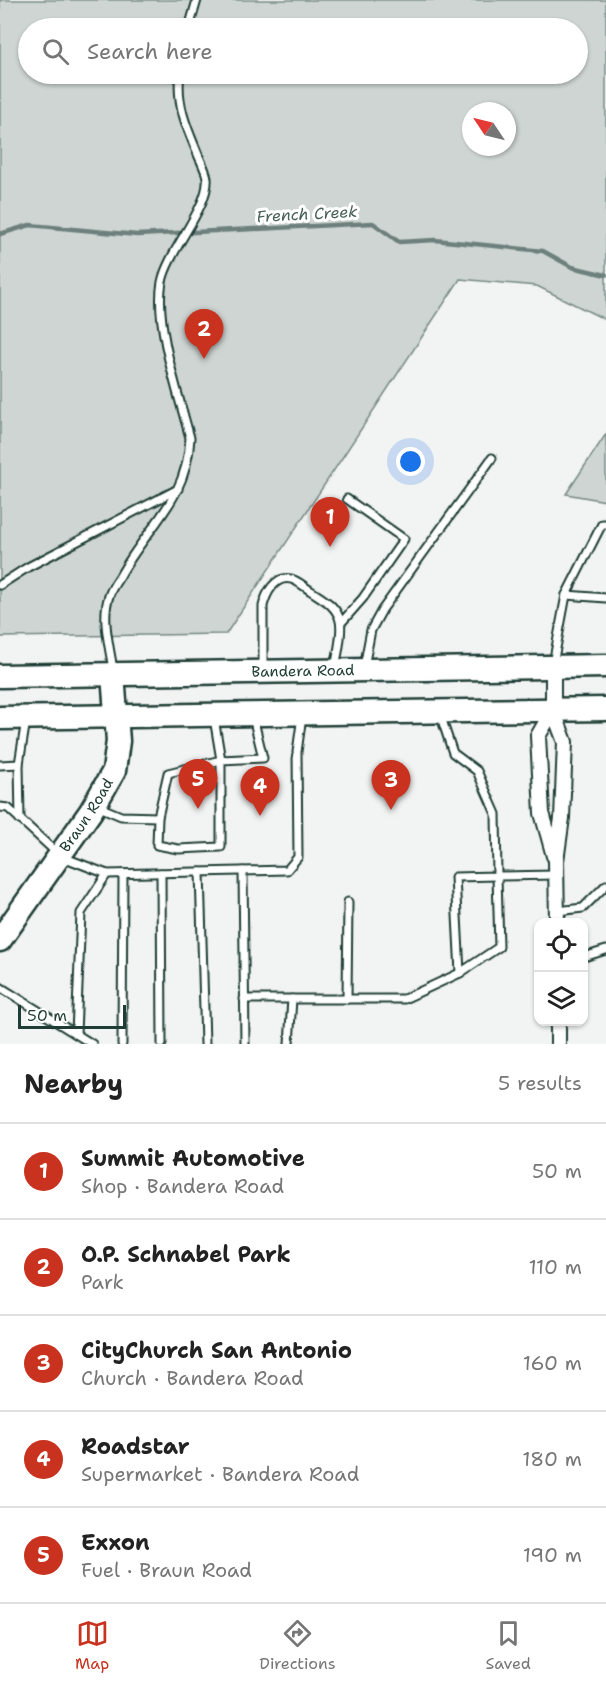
<!DOCTYPE html>
<html lang="en">
<head>
<meta charset="utf-8">
<style>
  :root { --surface:#fff; --page:#f6f6f6; --text:#222; --muted:#767676; --line:#e0e0e0; --accent:#c8321e }
  body { margin:0; font-family:"Shantell Sans",sans-serif; background:var(--page); color:var(--text) }
  .controls { position:absolute; right:18px; bottom:18px; display:grid; overflow:hidden; border-radius:12px; box-shadow:0 2px 4px #0004 }
  .controls button { width:54px; height:54px; display:grid; place-items:center; padding:0; border:0; border-bottom:2px solid var(--line); background:var(--surface); color:var(--text); font:30px sans-serif }
  .compass { position:absolute; left:462px; top:102px; width:54px; height:54px; border-radius:50%; background:var(--surface); box-shadow:0 2px 4px #0004; rotate:305deg }
  .scale { position:absolute; left:18px; bottom:15px; width:108px; box-sizing:border-box; padding-left:6px; border:3px solid #1f3d34; border-top:0; font-size:16px; line-height:21px; white-space:nowrap; color:#1f3d34; -webkit-text-stroke:4px #fff; paint-order:stroke }
  .you { position:absolute; left:411px; top:462px; width:21px; height:21px; margin:-15px; border:4px solid #fff; border-radius:50%; background:#1a73e8; box-shadow:0 0 0 9px #1a73e833 }
  .badge { display:grid; place-items:center; width:39px; height:39px; border-radius:50%; background:var(--accent); color:#fff; font-size:20px; font-weight:700 }
  .pin { position:absolute; translate:-50% -50px; filter:drop-shadow(0 2px 3px #0008) }
  .pin::after { content:''; position:absolute; top:32px; width:21px; height:18px; background:inherit; clip-path:polygon(0 0,100% 0,50% 100%) }
  .list { margin:0; padding:0; list-style:none }
  h2 { display:flex; justify-content:space-between; align-items:center; height:78px; margin:0; padding:0 24px; font-size:26px }
  h2 small { font-size:20px; font-weight:400; color:var(--muted) }
  .list li { display:grid; grid-template-columns:39px 1fr auto; gap:18px; align-items:center; box-sizing:border-box; height:96px; padding:0 24px; border-top:2px solid var(--line) }
  .list b { display:block; font-size:22px; white-space:nowrap }
  .list p { margin:0; font-size:20px; white-space:nowrap; color:var(--muted) }
  .list em { font-size:20px; font-style:normal; color:var(--muted) }
  .icon { flex:none; width:33px; height:33px; fill:none; stroke:currentColor; stroke-width:2; stroke-linecap:round; stroke-linejoin:round }
  .map { position:relative; flex:none; width:606px; height:1044px; overflow:hidden }
  .search { position:absolute; background:var(--surface); box-shadow:0 2px 4px #0004; left:18px; right:18px; top:18px; height:66px; display:flex; align-items:center; gap:15px; box-sizing:border-box; padding:0 21px; border-radius:33px; color:var(--muted); font-size:22px }
  .sheet { height:558px; background:var(--surface) }
  nav { display:flex; justify-content:space-around; align-items:center; box-sizing:border-box; height:84px; border-top:2px solid var(--line); background:var(--surface); font-size:16px; color:var(--muted) }
  nav a { display:grid; justify-items:center; gap:3px }
  nav .on { color:var(--accent) }
  .map>svg:first-child { display:block }
</style>
</head>
<body>
<div class="map">
<svg width="606" height="1044" viewBox="0 0 606 1044">
  <rect width="100%" height="100%" fill="#f2f3f3"/>
  <filter id="ink" filterUnits="userSpaceOnUse"><feTurbulence type="fractalNoise" baseFrequency=".0167" numOctaves="2"/><feDisplacementMap in="SourceGraphic" scale="12" xChannelSelector="R" yChannelSelector="G"/><feConvolveMatrix kernelMatrix="1 2 1 2 8 2 1 2 1" color-interpolation-filters="sRGB"/></filter>
  <g filter="url(#ink)">
    <g fill="#ced5d3" stroke="#768984" stroke-width="1.5" fill-rule="evenodd">
      <path d="M 0,0 L 606,0 L 606,320 L 537,286 L 460,279 L 226,634 L 0,637 ZM 28,28 L 578,28 L 578,74 L 28,74 ZM 471,111 L 507,111 L 507,147 L 471,147 Z"/>
      <polygon points="606,434 606,501 566,494"/>
    </g>
    <g fill="none" stroke-linecap="round" stroke-linejoin="round">
      <polyline stroke="#6d807b" stroke-width="4.5" points="0,234 30,225 137,235 373,223 399,242 435,240 543,251 572,267 606,275"/>
      <defs>
        <g id="lane">
          <polyline points="189,28 197,0"/>
          <polyline points="0,585 28,567 178,489"/>
          <polyline points="566,595 606,598"/>
          <polyline points="341,623 363,598 404,539 347,499"/>
          <polyline points="553,664 566,595 602,524 606,524"/>
          <polyline points="364,667 371,630 382,610 492,458"/>
          <path d="M 263,669 L 263,606 C 266,594 275,575 291,579 C 297,580 306,588 311,591 C 323,599 337,606 340,621 C 343,633 337,656 335,668"/>
          <path d="M 113,670 C 110,648 101,618 109,596 C 111,589 116,582 120,576 C 148,525 187,501 190,438 C 179,396 154,323 162,282 C 168,251 210,206 207,178 C 206,170 200,160 197,152 C 186,126 176,102 180,74"/>
          <polyline points="440,714 453,753 477,771 496,814 497,876 455,877 460,973"/>
          <polyline points="19,764 20,820"/>
          <polyline points="0,765 19,764 26,720"/>
          <polyline points="97,806 121,816 158,817 168,773 221,760 214,718"/>
          <polyline points="0,807 8,808 60,856 107,874 287,870 298,857 297,752 302,716"/>
          <polyline points="158,817 157,845 178,849 221,847 221,760 263,758 253,717"/>
          <polyline points="243,871 245,1044"/>
          <polyline points="200,872 205,1044"/>
          <polyline points="161,873 162,1044"/>
          <polyline points="557,911 583,908 606,885"/>
          <polyline points="584,957 606,950"/>
          <polyline points="0,987 92,1044"/>
          <polyline points="244,999 292,999"/>
          <polyline points="347,999 348,902"/>
          <polyline points="76,1034 81,913 107,874"/>
          <polyline points="122,1044 123,874"/>
          <polyline points="289,1044 292,999 404,999 460,973 499,947 497,876 556,875"/>
        </g>
        <g id="street">
          <polyline points="553,667 553,710 565,742 562,818 556,861 557,922"/>
          <polyline points="553,710 538,736 542,813 554,856"/>
          <polyline points="558,1022 558,1044"/>
        </g>
        <g id="primary">
          <path id="s1" d="M 0,676 L 606,666"/>
          <polyline points="0,718 606,709"/>
          <path id="s2" d="M 0,940 L 91,811 L 114,771 L 118,741 L 113,674"/>
        </g>
      </defs>
      <use href="#lane" stroke="#1f3d34" stroke-width="11"/>
      <use href="#street" stroke="#1f3d34" stroke-width="18"/>
      <use href="#primary" stroke="#1f3d34" stroke-width="27"/>
      <use href="#lane" stroke="#fff" stroke-width="7"/>
      <use href="#street" stroke="#fff" stroke-width="14"/>
      <use href="#primary" stroke="#fff" stroke-width="22"/>
    </g>
  </g>
  <g text-anchor="middle" dominant-baseline="central" stroke-width="6" stroke-linejoin="round" paint-order="stroke">
    <g font-size="15" fill="#1f3d34" stroke="#fff">
      <text stroke="none"><textPath href="#s1" startOffset="303">Bandera Road</textPath></text>
      <text stroke="none"><textPath href="#s2" startOffset="152">Braun Road</textPath></text>
    </g>
    <g font-size="16" font-style="italic" fill="#465f57" stroke="#fff">
      <text transform="translate(307 214) rotate(-3)">French Creek</text>
    </g>
  </g>
</svg>
<div class="controls">
<button><svg class="icon" aria-label="locate" viewBox="0 0 24 24"><circle cx="12" cy="12" r="6"/><path d="M12 2v4M12 18v4M2 12h4M18 12h4"/></svg></button>
<button><svg class="icon" aria-label="layers" viewBox="0 0 24 24"><path d="M12 4l9 5-9 5-9-5zM3 14l9 5 9-5"/></svg></button>
</div>
<svg class="compass" viewBox="-18 -18 36 36"><path d="M0-13l5 13h-10z" fill="#e53935"/><path d="M0 13l5-13h-10z" fill="#767676"/></svg>
<div class="scale">50 m</div>
<div class="you"></div>
<div class="pin badge" style="left:330px;top:547px">1</div>
<div class="pin badge" style="left:204px;top:359px">2</div>
<div class="pin badge" style="left:391px;top:810px">3</div>
<div class="pin badge" style="left:260px;top:816px">4</div>
<div class="pin badge" style="left:198px;top:809px">5</div>
<div class="search"><svg class="icon" aria-label="search" viewBox="0 0 24 24"><circle cx="10" cy="10" r="6"/><path d="M15 15l6 6"/></svg>Search here</div>
</div>
<section class="sheet">
<h2>Nearby<small>5 results</small></h2>
<ul class="list">
<li><span class="badge">1</span><div><b>Summit Automotive</b><p>Shop · Bandera Road</p></div><em>50 m</em></li>
<li><span class="badge">2</span><div><b>O.P. Schnabel Park</b><p>Park</p></div><em>110 m</em></li>
<li><span class="badge">3</span><div><b>CityChurch San Antonio</b><p>Church · Bandera Road</p></div><em>160 m</em></li>
<li><span class="badge">4</span><div><b>Roadstar</b><p>Supermarket · Bandera Road</p></div><em>180 m</em></li>
<li><span class="badge">5</span><div><b>Exxon</b><p>Fuel · Braun Road</p></div><em>190 m</em></li>
</ul>
</section>
<nav>
<a class="on"><svg class="icon" aria-label="map" viewBox="0 0 24 24"><path d="M3 6l6-2 6 2 6-2v14l-6 2-6-2-6 2zM9 4v14M15 6v14"/></svg>Map</a>
<a><svg class="icon" aria-label="directions" viewBox="0 0 24 24"><path d="M12 3l9 9-9 9-9-9zM9 14v-3h6M13 9l2 2-2 2"/></svg>Directions</a>
<a><svg class="icon" aria-label="saved" viewBox="0 0 24 24"><path d="M7 4h10v16l-5-4-5 4z"/></svg>Saved</a>
</nav>
</body>
</html>
